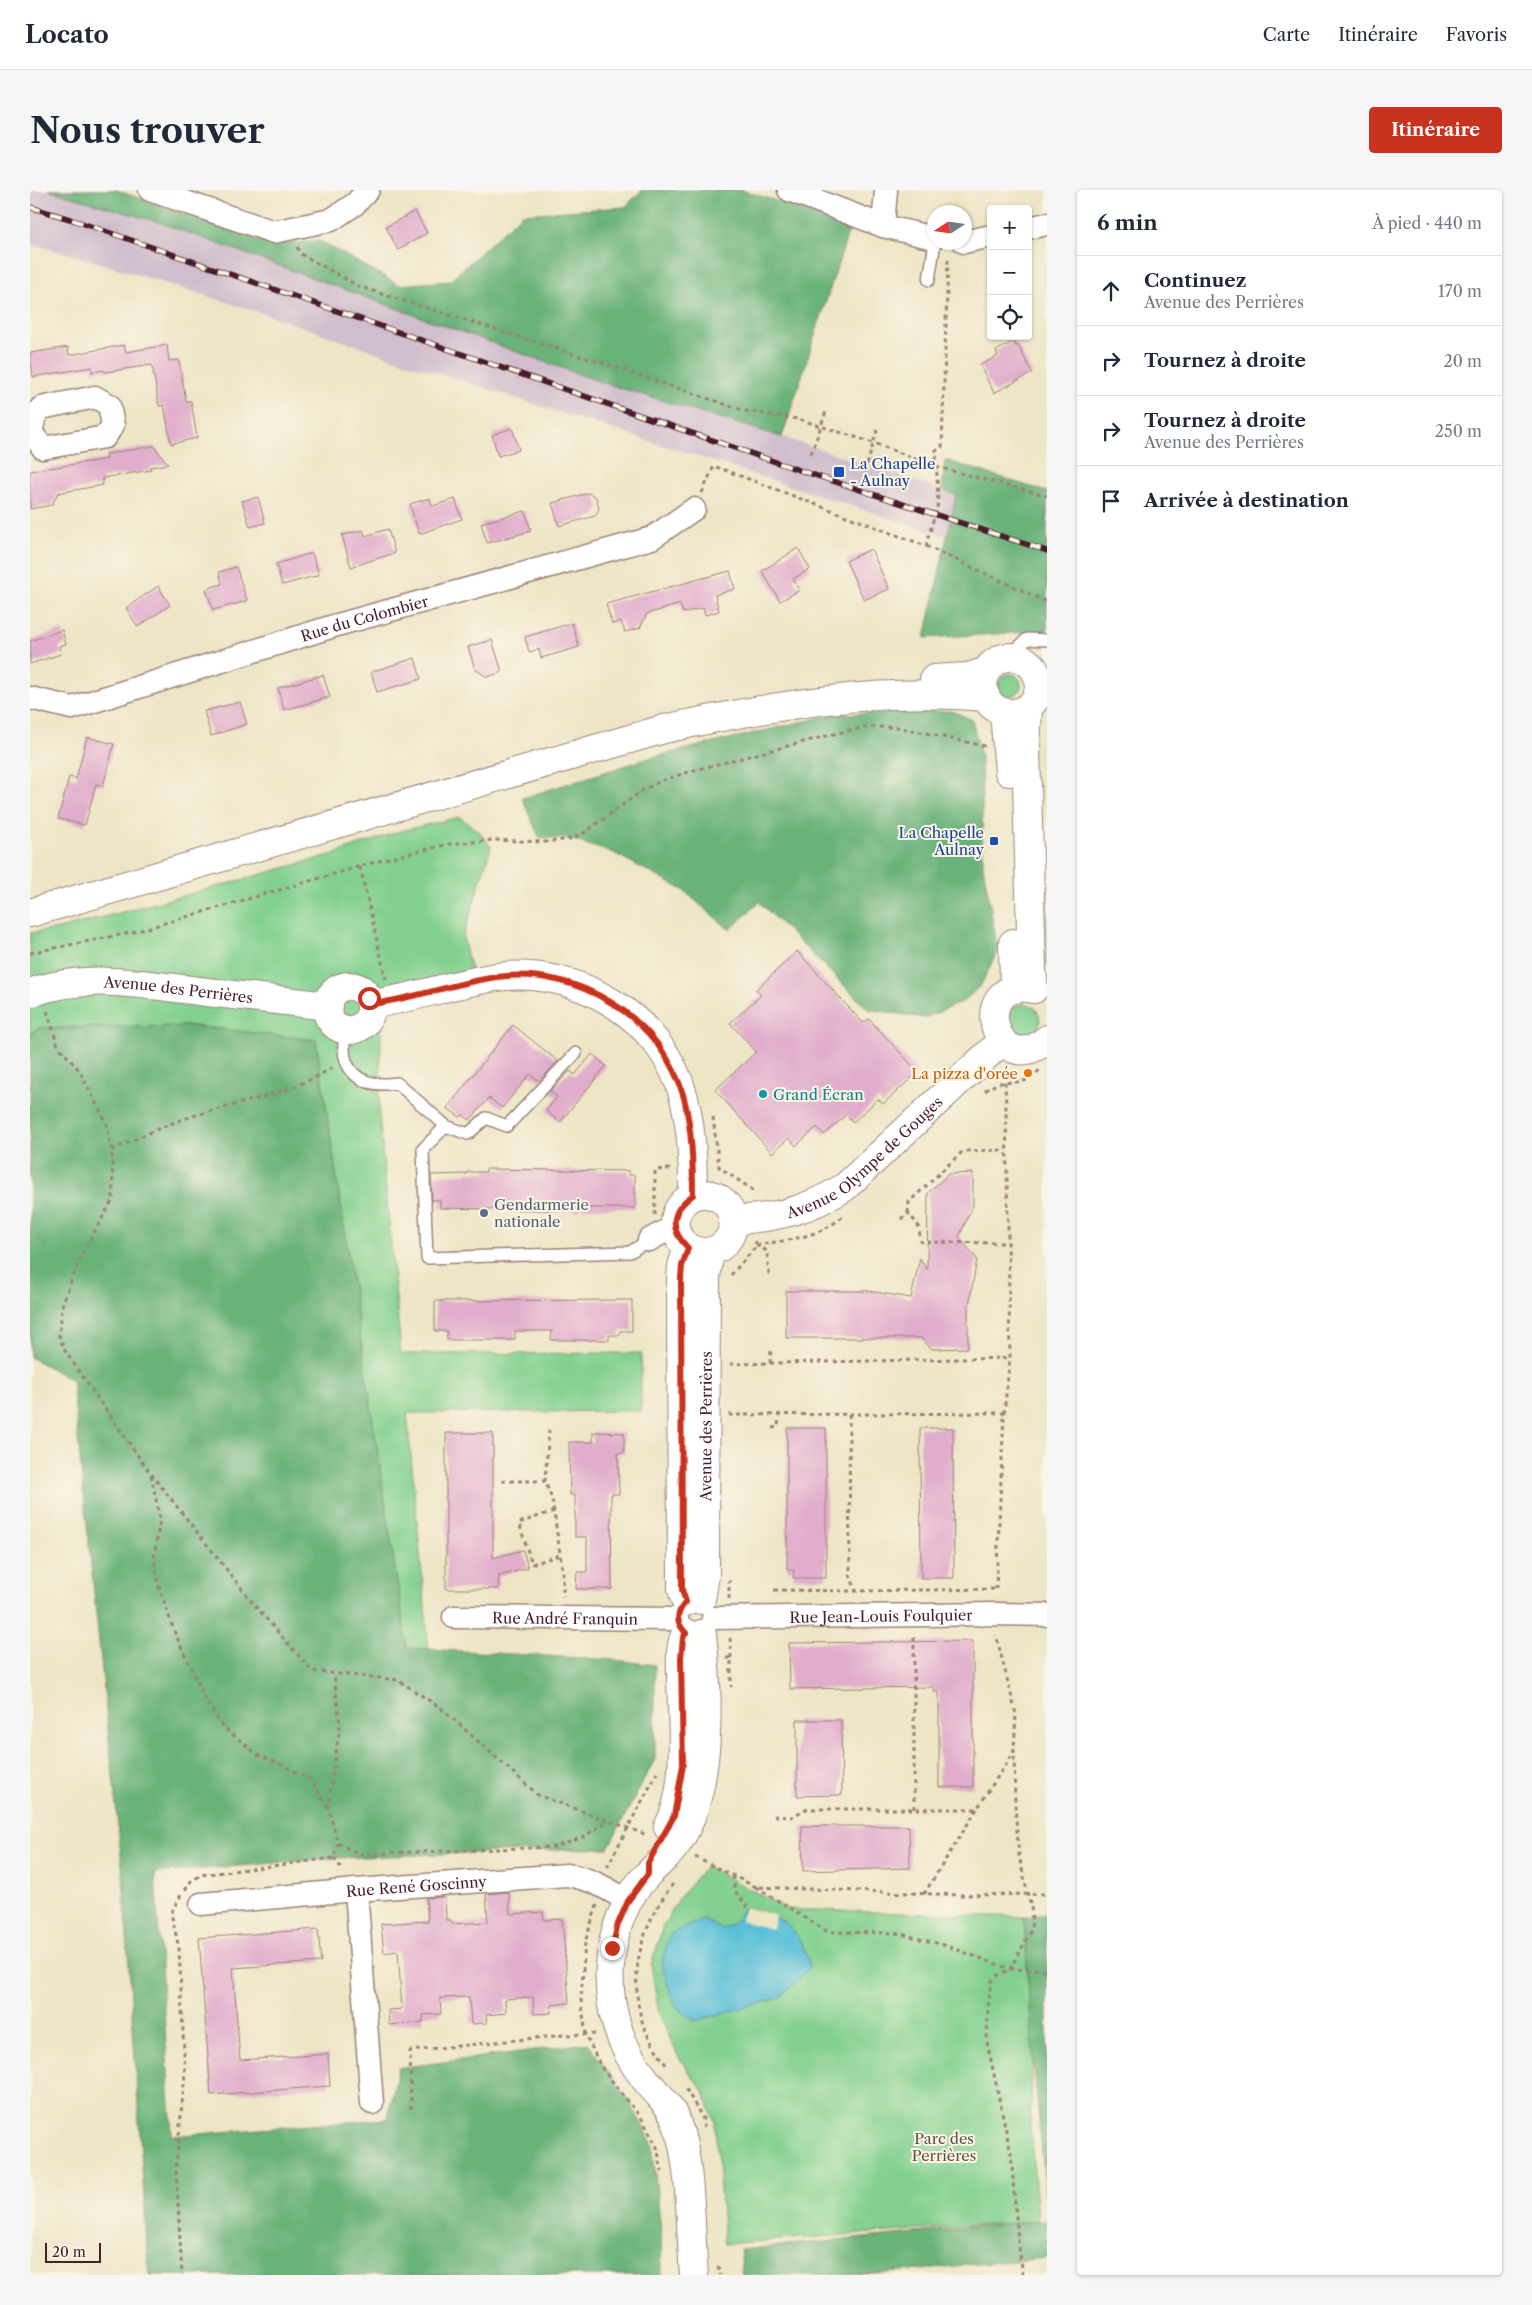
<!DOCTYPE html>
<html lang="fr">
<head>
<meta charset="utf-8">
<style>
  :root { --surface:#fff; --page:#f6f6f7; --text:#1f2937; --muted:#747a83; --line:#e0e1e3; --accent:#c8321e }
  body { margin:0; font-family:"Libre Caslon Text",serif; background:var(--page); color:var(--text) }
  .controls { position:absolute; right:15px; top:15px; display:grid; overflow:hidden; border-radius:5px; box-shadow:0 1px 4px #0004 }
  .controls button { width:45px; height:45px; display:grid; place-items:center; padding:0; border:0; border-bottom:1px solid var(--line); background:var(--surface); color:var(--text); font:25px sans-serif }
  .compass { position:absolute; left:897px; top:15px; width:45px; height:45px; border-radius:50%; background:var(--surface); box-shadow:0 1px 4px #0004; rotate:258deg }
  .scale { position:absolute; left:15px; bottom:12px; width:56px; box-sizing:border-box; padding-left:5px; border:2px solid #4a1f2b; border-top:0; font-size:14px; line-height:18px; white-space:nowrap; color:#4a1f2b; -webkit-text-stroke:4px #fcf5e5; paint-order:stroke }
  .stop { position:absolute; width:15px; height:15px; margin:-11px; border:4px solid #c8321e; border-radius:50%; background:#fff }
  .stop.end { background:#c8321e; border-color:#fff; box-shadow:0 1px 5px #0008 }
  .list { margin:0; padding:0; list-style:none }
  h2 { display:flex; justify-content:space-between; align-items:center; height:65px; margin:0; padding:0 20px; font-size:21px }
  h2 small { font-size:16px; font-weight:400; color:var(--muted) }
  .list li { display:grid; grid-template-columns:32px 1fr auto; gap:15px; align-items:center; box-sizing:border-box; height:70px; padding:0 20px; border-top:1px solid var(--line) }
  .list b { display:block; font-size:19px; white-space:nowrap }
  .list p { margin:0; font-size:16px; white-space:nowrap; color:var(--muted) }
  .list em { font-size:16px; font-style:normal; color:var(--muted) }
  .icon { flex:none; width:28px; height:28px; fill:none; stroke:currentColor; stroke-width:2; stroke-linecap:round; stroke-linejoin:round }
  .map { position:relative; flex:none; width:1017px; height:2085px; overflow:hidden; border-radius:5px }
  header { display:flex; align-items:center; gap:30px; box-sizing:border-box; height:70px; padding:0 25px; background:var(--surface); border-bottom:1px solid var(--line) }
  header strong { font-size:24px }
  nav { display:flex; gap:28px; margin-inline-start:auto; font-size:18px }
  .intro { display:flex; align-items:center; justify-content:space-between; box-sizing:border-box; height:120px; padding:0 30px }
  h1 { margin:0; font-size:35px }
  .button { padding:12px 22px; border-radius:5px; background:var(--accent); color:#fff; font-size:18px; font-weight:700 }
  main { display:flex; gap:30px; padding:0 30px }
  aside { flex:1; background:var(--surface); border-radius:5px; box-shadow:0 1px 4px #0004 }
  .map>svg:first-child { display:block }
</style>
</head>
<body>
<header>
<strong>Locato</strong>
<nav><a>Carte</a><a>Itinéraire</a><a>Favoris</a></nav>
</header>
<div class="intro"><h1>Nous trouver</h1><a class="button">Itinéraire</a></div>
<main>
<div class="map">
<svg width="1017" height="2085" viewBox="0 0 1017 2085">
  <rect width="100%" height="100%" fill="#fcf5e5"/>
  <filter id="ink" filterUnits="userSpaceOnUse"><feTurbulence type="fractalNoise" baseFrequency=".02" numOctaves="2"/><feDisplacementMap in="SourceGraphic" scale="10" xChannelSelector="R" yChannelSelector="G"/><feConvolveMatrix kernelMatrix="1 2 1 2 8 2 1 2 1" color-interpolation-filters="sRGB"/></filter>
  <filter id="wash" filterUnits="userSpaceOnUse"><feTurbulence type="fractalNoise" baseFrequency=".0096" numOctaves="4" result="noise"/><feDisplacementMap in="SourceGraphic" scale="20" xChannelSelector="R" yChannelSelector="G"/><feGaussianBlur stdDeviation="1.12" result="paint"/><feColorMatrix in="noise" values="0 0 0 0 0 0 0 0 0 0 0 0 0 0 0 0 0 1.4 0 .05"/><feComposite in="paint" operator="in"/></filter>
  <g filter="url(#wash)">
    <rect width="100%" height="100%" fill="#ede5c6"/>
    <polygon fill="#d0bdcd" points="0,0 18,0 128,32 565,190 752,247 926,304 916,346 398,180 235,124 47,66 0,54"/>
    <g fill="#82d08f" stroke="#66785d">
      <circle cx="980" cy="495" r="11"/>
      <polygon points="429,627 449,641 461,657 433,747 442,785 352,805 349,923 371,1164 611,1163 611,1221 377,1223 399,1459 377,1458 286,850 163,836 9,838 0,844 0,743 29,739 189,696 304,664 367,642"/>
      <polygon points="1007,656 1017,656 1017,776 1009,776"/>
      <circle cx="994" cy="830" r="16"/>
      <polygon points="676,1676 757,1719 994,1727 1003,1866 1000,1935 1008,2031 694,2054 685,1932 673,1901 648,1866 629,1824 621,1775 633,1736 650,1707"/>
    </g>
    <g fill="#69b27a" stroke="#5a6852">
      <polygon points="18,0 86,0 240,54 290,51 369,95 420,91 492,24 595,17 612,0 711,0 821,34 752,247 565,190 128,32"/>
      <polygon points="915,270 1017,302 1017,441 895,448 926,305 912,300"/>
      <polygon points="923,521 942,530 951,567 953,676 968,760 951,795 934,811 895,828 838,819 729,712 700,740 653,700 584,663 539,649 509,647 492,608 619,568 805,524"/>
      <polygon points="163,836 286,850 377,1458 585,1470 625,1475 625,1569 578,1658 305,1668 125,1683 142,1946 358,1929 368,1878 558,1853 601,1914 622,1953 631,2042 632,2085 119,2085 93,1684 42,1190 0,1167 0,844 9,838"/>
      <polygon points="1017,1724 1017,2016 1003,1866 994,1727"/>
      <polygon points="1008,2031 1017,2031 1017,2068 822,2085 713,2085 710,2060"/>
    </g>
    <path fill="#5ac0d8" stroke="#527082" d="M 715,1717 C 756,1729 767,1734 780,1777 L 750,1808 L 665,1831 L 645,1816 L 631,1774 L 640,1744 L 674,1729 L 691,1739 L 704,1733 Z"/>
    <polygon fill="#ede5c6" points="715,1717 746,1726 742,1739 711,1731"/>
    <g id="blocks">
      <g fill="#e1adcc">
        <polygon points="385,21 397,43 368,60 356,37"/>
        <polygon points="984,151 986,156 988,155 1002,183 964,203 950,175 968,166 966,161"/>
        <polygon points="94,155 96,162 137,155 139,171 149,170 156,211 161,211 167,248 141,254 134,215 129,216 122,175 75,182 74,180 62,182 62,177 3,187 0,163 38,157 39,165"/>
        <polygon points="482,238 489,260 468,266 462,245"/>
        <polygon points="124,256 138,274 120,277 121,280 72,288 73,295 28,303 22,315 0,319 0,281 77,269 76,264"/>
        <polygon points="559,303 566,307 569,319 565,326 529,336 522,313"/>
        <polygon points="228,307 235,333 220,337 212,311"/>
        <polygon points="400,308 402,316 425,309 432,329 389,344 380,314"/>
        <polygon points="495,321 501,341 457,353 451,333"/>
        <polygon points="358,339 365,363 321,377 312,345 333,340 335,346"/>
        <polygon points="768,358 780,379 763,389 770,400 750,411 732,381"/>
        <polygon points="841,359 859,399 834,410 816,371"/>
        <polygon points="282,363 289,385 252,395 246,374"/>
        <polygon points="206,377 217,411 183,420 176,399 192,394 189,382"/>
        <polygon points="700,381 705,399 685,405 689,421 675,425 673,418 653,423 650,414 617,424 610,438 595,442 591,431 582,434 576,414"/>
        <polygon points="128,396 140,415 108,437 96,418"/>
        <polygon points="542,433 549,457 511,468 509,459 499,462 495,447"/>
        <polygon points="32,440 36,454 29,456 31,464 0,474 0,451"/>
        <polygon points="462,450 472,482 457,487 445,479 438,457"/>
        <polygon points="385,468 391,489 347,502 341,482"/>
        <polygon points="293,485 300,507 254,520 248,498"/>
        <polygon points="210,512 217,534 181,546 174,521"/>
        <polygon points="57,547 84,554 73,596 66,594 55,635 28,629 39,587 46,589"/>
        <polygon points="767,761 833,833 839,829 888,882 853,914 848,909 823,932 816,925 794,945 787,937 766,956 759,948 742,963 685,900 726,862 700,833 731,805 726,800"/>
        <polygon points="483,835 528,871 509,891 500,884 472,918 459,908 440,930 433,925 430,927 417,918"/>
        <polygon points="562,864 576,876 530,932 516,921 527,907 520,901 540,881 545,885"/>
        <polygon points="456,979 599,981 599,985 605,985 605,1018 550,1018 550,1021 410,1018 410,1010 402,1010 401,985 437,984 437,982 456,982"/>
        <polygon points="943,983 943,1015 929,1047 947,1069 938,1120 938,1158 902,1159 891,1148 756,1148 756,1101 839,1101 881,1108 890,1068 897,1080 898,1003 918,984"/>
        <polygon points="602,1110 602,1141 590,1141 590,1145 579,1145 579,1150 521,1150 522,1141 485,1141 485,1150 417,1150 417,1141 405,1141 405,1111"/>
        <polygon points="757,1238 796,1238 796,1388 763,1388 764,1380 757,1380"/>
        <polygon points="890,1238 923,1238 924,1388 891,1388"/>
        <polygon points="563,1242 594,1243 594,1263 588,1263 589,1304 581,1304 582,1399 546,1399 547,1382 557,1382 557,1347 545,1347 545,1305 540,1305 539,1252 563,1252"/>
        <polygon points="416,1243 463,1243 463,1368 493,1360 498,1378 469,1386 468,1399 416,1399"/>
        <polygon points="943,1451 943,1597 909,1597 909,1502 904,1502 904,1497 760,1499 759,1453"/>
        <polygon points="767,1530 811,1530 812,1605 767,1606"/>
        <polygon points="772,1636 879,1636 880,1678 773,1681"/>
        <polygon points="479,1702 480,1724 513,1722 514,1730 532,1729 539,1813 521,1815 521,1823 504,1824 503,1807 475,1809 476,1823 456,1825 457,1833 441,1834 439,1807 410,1808 411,1824 393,1825 393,1832 359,1835 358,1820 372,1819 368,1761 354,1763 351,1734 398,1731 396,1708 415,1707 416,1730 421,1730 422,1734 458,1732 456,1704"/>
        <polygon points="288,1739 291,1772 203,1778 210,1870 298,1864 300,1896 181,1905 169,1748"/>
      </g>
    </g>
  </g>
  <g filter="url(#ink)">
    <use href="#blocks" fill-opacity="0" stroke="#9c8278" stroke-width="1"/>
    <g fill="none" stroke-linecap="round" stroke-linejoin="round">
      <defs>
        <g id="lane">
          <polyline points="899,90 905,52"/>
          <polyline points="980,466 997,449 1017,450"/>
          <path d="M 316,839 C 307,879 328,899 367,893 L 416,936 L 438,944 L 456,928 L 477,936 L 546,863"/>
          <polyline points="416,936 393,959 397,1068 600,1062 619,1050"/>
        </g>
        <g id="street">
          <polyline points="120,0 244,42 301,30 325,14 338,0"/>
          <polyline points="759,0 853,36 904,48"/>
          <polyline points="853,36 856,0"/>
          <polyline points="998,38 1017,34"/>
          <polyline points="934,52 961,46"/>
          <polygon points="65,207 79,215 83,235 75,247 13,258 1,242 5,226 11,218"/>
          <path id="s1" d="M 0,508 L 42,518 L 307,435 L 622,348 L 664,319"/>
          <polyline points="619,1050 645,1036"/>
          <path id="s2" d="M 424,1427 L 647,1429"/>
          <path id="s3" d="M 683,1428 L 965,1424 L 1017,1425"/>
          <polyline points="326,1700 342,1913"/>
          <path id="s4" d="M 171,1714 L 326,1700 L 537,1685 C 560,1688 578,1699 598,1711"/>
        </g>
        <g id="secondary">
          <circle cx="981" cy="495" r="28"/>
          <polyline points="904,489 938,487 955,482"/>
          <polyline points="998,518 996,558 1002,779 1004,799"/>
          <polyline points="974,522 979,582"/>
          <path d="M 0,723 L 634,539 C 740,516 847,497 956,507"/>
          <polyline points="983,753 984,799"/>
          <circle cx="319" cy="818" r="22"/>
          <path d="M 1003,799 C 937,786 964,895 1017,849"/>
          <path id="s5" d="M 0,803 C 54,783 114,794 169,801 C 212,806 255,811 298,816"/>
          <path d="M 341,814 C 383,809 424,793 467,787 C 547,776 633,827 654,908 C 662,940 663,972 663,1005"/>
          <circle cx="674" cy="1033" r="29"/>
          <path id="s6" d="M 704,1030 C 747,1028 778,1020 815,997 L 972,851"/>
          <path id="s7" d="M 671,1410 L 675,1385 L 676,1087 L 680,1062"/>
          <polyline points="656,1412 652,1400 651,1088 652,1076 658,1058"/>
          <path d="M 638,1637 C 659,1599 652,1532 651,1489 C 651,1474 649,1456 656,1443"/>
          <path d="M 664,2085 C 660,2040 662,1972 646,1931 C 640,1914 626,1903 615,1889 C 590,1858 577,1817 580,1776 C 582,1744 594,1708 618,1684 C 627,1674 639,1666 647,1654 C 683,1602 679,1504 672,1444"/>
        </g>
      </defs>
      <use href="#lane" stroke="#9c8278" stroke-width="14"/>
      <use href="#street" stroke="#9c8278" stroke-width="25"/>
      <use href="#secondary" stroke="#9c8278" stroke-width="30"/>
      <g stroke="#9c8278" stroke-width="3" stroke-dasharray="4 4" stroke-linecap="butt">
        <polyline points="267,57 271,64 330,97 579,175 715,221 768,229 844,253 907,277 1017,306"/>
        <polyline points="781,264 797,219"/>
        <polyline points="835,282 848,237"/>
        <polyline points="672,303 684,276 896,356 908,313 906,260 912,257 918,69"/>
        <polyline points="896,356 1017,412"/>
        <polyline points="330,677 356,789"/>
        <polyline points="0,763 104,742 352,670 419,654 464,650 515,652 539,649 554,643 613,600 631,591 661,581 816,541 836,537 867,537 955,556"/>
        <polyline points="17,821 28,856 49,880 76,932 82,960 83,1009 52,1064 33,1112 29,1146 35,1161 115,1276 227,1418 282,1481 368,1490 412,1519 508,1605 617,1645"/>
        <path d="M 955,901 C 971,888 981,895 997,890 C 1001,888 1006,883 1010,880"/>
        <polyline points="683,927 689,977 727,1003"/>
        <path d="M 82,960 C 108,948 136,934 163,926 C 214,911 259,905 305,876"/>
        <polyline points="878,1023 879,1012 933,961 976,960"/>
        <polyline points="625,1025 625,980 641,979"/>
        <polyline points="871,1029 878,1023 888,1035 891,1052 978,1053"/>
        <path d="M 726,1055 C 757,1050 789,1048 813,1026"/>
        <polyline points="726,1055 737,1061 739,1085"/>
        <polyline points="701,1085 724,1059 726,1051"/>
        <polyline points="740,1173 741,1160"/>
        <polyline points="700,1174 980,1168"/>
        <polyline points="819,1224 820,1385 826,1401"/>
        <polyline points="699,1225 974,1223"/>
        <polyline points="742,1238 748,1237 749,1224"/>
        <polyline points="519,1240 515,1291 522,1309 533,1384 533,1407"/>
        <polyline points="121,1285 130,1329 124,1368 128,1394 144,1441 175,1509 192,1536 228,1565 252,1575 281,1590 298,1617"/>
        <polyline points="472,1291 515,1291"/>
        <polyline points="524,1321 489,1333 502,1374 530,1365"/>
        <polyline points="966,1399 974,1223 980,1168 976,919 975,891 971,881"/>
        <polyline points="744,1400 826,1401 966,1399"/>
        <polyline points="699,1409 699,1390"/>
        <polyline points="700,1448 701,1468"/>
        <polyline points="696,1468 701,1468 701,1497"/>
        <polyline points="884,1619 884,1443"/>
        <polyline points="744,1626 761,1627 776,1619 947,1619 984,1561 986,1524 966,1445"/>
        <polyline points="308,1653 329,1664 524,1657 554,1647 577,1631"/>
        <polyline points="665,1667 726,1697 930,1705 1017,1704"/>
        <polyline points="304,1668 313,1681"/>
        <polyline points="577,1677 627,1583"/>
        <polyline points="703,1686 705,1701 718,1718"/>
        <polyline points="726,1697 798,1742 867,1743 914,1755 980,1779 1001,1741 1002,1722 989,1666 985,1615 984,1561"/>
        <polyline points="155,1700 160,1692 171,1685 304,1668 308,1653 298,1617 310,1535 304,1484"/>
        <polyline points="894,1704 947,1619"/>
        <polyline points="151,1705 141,1723 149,1758 155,1883 146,1977 152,2085"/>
        <polyline points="567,1715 555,1752 551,1810 556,1845 571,1877 612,1929 627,1957 632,1982"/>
        <path d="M 636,1875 C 627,1861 617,1847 612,1831 C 598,1782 612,1734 643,1694"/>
        <polyline points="656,1899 673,1929 674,1938"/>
        <polyline points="381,1919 380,1861 534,1845 568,1844"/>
        <polyline points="688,2076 690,2085"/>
        <polyline points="993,2085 988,2051 981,1964 957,1852 958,1816 961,1792 969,1784 980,1779 1017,1780"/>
      </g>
      <use href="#lane" stroke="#fff" stroke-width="11"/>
      <use href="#street" stroke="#fff" stroke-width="22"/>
      <use href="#secondary" stroke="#fff" stroke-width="28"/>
      <defs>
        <polyline id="rail" points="0,17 40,29 769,280 1017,361"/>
      </defs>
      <use href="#rail" stroke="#4a1f2b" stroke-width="5.5"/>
      <use href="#rail" stroke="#fcf5e5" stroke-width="4" stroke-dasharray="11" stroke-linecap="butt"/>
    </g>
  </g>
  <g fill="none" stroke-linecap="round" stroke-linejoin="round" filter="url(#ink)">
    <path stroke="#c8321e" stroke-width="6" d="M 339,808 L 341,814 C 383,809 424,793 467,787 C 547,776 633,828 654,908 C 662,940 663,972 663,1005 C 640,1021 639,1039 658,1058 L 652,1076 L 651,1088 L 652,1400 L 656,1412 C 646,1423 645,1432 656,1443 L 653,1448 L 651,1468 L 653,1575 L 644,1626 L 618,1673 L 618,1684 L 598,1711 L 588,1734 L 582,1758"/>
  </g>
  <g fill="#1a4fb4" stroke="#fcf5e5" stroke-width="2">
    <rect x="803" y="276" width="12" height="12" rx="2.5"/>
    <rect x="959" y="646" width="10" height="10" rx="2.5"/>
  </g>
  <circle fill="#e8710a" stroke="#fcf5e5" stroke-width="2" cx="998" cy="883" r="5"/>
  <circle fill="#0f9aa8" stroke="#fcf5e5" stroke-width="2" cx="733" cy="904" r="5"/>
  <circle fill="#5c6f8a" stroke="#fcf5e5" stroke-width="2" cx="454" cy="1023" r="5"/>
  <g text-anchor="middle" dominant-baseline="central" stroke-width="4" stroke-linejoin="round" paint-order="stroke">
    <g font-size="15" fill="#164399" stroke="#fcf5e5" text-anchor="start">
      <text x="820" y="273">La Chapelle<tspan x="820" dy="17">- Aulnay</tspan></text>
      <text x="954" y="642" text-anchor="end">La Chapelle<tspan x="954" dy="17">Aulnay</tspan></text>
    </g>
    <g font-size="15" fill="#4a1f2b" stroke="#fcf5e5">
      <text stroke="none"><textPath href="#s1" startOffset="349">Rue du Colombier</textPath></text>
      <text stroke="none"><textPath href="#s5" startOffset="150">Avenue des Perrières</textPath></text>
      <text stroke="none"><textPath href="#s6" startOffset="150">Avenue Olympe de Gouges</textPath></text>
      <text stroke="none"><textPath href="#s7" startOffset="174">Avenue des Perrières</textPath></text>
      <text stroke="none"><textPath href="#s3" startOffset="168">Rue Jean-Louis Foulquier</textPath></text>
      <text stroke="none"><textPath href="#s2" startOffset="111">Rue André Franquin</textPath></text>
      <text stroke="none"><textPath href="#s4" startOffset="216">Rue René Goscinny</textPath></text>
    </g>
    <g font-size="15" fill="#c56008" stroke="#fcf5e5" text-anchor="end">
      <text x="988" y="883">La pizza d'orée</text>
    </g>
    <g font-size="15" fill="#0d838f" stroke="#fcf5e5" text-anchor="start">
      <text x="743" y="904">Grand Écran</text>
    </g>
    <g font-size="15" fill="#4e5e75" stroke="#fcf5e5" text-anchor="start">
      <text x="464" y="1014">Gendarmerie<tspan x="464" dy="17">nationale</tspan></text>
    </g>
    <g font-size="15" fill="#5b5449" stroke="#fcf5e5">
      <text x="914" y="1948">Parc des<tspan x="914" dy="17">Perrières</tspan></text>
    </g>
  </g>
</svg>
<div class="controls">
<button>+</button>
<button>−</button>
<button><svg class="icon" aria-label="locate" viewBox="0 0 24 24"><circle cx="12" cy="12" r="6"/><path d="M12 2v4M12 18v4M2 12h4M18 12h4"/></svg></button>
</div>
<svg class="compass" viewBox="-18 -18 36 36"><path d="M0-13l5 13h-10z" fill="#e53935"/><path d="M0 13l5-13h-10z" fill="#747a83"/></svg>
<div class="scale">20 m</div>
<div class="stop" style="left:339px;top:808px"></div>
<div class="stop end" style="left:582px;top:1758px"></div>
</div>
<aside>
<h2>6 min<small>À pied · 440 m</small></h2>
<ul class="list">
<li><svg class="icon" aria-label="ahead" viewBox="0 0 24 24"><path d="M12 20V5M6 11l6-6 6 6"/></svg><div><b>Continuez</b><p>Avenue des Perrières</p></div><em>170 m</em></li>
<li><svg class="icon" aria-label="right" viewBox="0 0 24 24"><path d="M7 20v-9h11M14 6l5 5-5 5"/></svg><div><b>Tournez à droite</b></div><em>20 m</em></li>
<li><svg class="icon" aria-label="right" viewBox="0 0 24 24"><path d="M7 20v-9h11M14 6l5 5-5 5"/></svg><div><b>Tournez à droite</b><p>Avenue des Perrières</p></div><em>250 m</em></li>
<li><svg class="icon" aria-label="arrive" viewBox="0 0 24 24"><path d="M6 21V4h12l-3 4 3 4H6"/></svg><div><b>Arrivée à destination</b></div></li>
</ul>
</aside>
</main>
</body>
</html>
